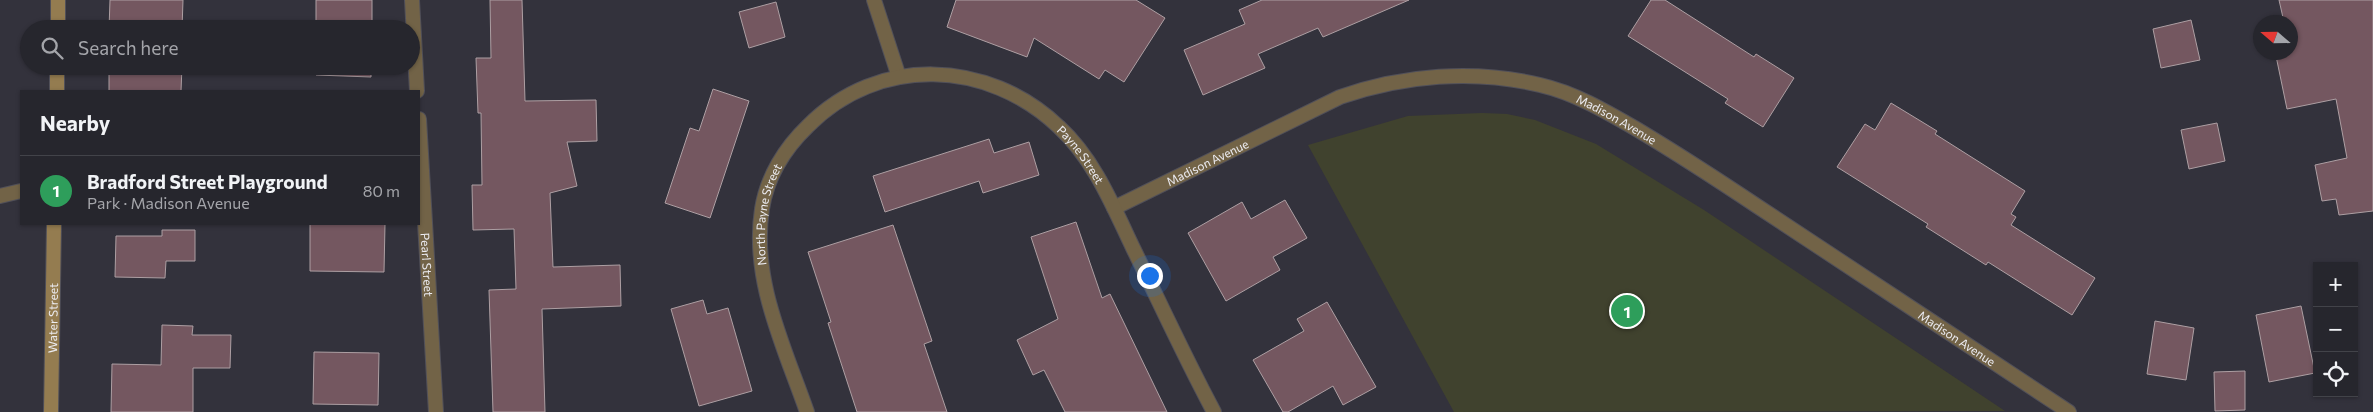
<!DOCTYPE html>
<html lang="en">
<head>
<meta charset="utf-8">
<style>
  :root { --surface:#26262d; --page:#323239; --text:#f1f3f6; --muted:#a4a5aa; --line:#424349; --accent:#8bbbb9 }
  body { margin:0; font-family:Commissioner,sans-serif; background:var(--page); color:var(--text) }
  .controls { position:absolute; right:15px; bottom:15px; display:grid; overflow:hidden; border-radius:0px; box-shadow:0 1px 4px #0004 }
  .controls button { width:45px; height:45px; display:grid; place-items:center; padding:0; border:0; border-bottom:1px solid var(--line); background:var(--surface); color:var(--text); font:25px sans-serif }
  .compass { position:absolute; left:2253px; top:15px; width:45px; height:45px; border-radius:50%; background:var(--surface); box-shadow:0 1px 4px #0004; rotate:290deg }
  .you { position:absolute; left:1149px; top:275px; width:18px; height:18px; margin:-12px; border:4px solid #fff; border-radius:50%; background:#1a73e8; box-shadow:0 0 0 8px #1a73e833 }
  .badge { display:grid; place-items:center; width:32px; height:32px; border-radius:50%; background:var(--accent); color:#fff; font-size:16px; font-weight:700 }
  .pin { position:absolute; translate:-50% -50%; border:2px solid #fff; box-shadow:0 1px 5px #0006 }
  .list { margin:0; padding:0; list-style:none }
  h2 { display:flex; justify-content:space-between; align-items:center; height:65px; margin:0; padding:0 20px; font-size:21px }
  h2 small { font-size:16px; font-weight:400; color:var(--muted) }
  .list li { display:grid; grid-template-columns:32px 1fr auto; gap:15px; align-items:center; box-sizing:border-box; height:70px; padding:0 20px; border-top:1px solid var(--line) }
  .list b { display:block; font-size:19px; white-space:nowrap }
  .list p { margin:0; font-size:16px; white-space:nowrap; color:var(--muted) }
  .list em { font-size:16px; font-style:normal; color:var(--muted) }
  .icon { flex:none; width:28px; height:28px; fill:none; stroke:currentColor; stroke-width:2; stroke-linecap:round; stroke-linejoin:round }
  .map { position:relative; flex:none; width:2373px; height:412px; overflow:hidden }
  .search { position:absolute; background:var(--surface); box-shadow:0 1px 4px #0004; left:20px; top:20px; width:400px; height:55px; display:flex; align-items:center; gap:12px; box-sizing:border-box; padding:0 18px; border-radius:28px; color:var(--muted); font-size:19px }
  .panel { position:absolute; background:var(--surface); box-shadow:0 1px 4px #0004; left:20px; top:90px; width:400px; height:135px; border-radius:0px }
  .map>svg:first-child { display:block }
</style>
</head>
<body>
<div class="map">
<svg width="2373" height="412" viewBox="0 0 2373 412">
  <rect width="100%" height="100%" fill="#33323c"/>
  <polygon fill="#40422e" points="1482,113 1507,114 1535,120 1596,144 1704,210 2005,411 1454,412 1308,145 1408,116"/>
  <g fill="#745760" stroke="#ad9fa3">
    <polygon points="110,0 183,0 182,29 109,29"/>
    <rect x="316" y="0" width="56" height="29"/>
    <polygon points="490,0 522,0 525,101 596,100 597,141 567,142 577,186 550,193 553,267 620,265 621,306 542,309 545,412 493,412 489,290 516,289 514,229 473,230 472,185 482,185 481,113 478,113 476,58 491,58"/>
    <polygon points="956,0 1136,0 1165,18 1124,82 1105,70 1099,79 1034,38 1027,57 947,27"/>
    <polygon points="1262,0 1409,0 1323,37 1318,28 1258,54 1265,68 1203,95 1184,50 1245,24 1239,10"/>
    <polygon points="1651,0 1665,0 1754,57 1756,54 1794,78 1763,127 1725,103 1728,99 1628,36"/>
    <polygon points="2279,0 2373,0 2373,211 2339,215 2336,199 2322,201 2315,165 2347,158 2336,99 2287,109 2276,56 2291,53 2290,22 2284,22"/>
    <polygon points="776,2 785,37 749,48 739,12"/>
    <polygon points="2191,20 2200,60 2161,68 2153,29"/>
    <polygon points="109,66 182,66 181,91 109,91"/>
    <polygon points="316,66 371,66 371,77 316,75"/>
    <polygon points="713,89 749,101 710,218 665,203 690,128 699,131"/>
    <polygon points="1891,103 1937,131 1935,134 2025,191 2011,214 2016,217 2011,225 2095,278 2072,315 1988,262 1986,265 1926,227 1928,224 1837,167 1865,124 1875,130"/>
    <polygon points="2217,123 2225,161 2189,169 2181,130"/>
    <polygon points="989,139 994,153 1029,142 1039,175 983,193 979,181 885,212 873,176"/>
    <polygon points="1285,200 1307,238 1273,257 1280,270 1226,301 1188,233 1242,202 1251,219"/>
    <polygon points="1076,222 1102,298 1110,294 1167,412 1065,412 1044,370 1033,375 1017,340 1058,319 1031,237"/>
    <polygon points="310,224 385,224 384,272 310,271"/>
    <polygon points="893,225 932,341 924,344 947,412 857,412 828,323 831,322 808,252"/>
    <polygon points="162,230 195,230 195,261 166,261 165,278 115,277 116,236 162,236"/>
    <polygon points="703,300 707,314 728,308 752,391 699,406 671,309"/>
    <polygon points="1327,302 1376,387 1343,405 1333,386 1288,412 1283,412 1253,360 1304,331 1297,319"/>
    <polygon points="2301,306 2315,373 2269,382 2256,315"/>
    <polygon points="2155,321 2194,328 2186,380 2147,374"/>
    <polygon points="162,325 193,326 192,335 231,335 230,368 193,368 193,412 111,412 112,364 161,365"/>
    <polygon points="314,352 379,353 378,405 313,404"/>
    <polygon points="2245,371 2245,410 2215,411 2214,372"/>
  </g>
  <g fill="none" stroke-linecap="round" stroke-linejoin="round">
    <defs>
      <g id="minor">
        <polyline points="412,0 417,91"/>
        <polyline points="874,0 899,77"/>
        <path id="s1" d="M 419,119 L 436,412"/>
        <polyline points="0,196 21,191"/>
        <path id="s2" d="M 1114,208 L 1340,97 C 1403,75 1474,69 1540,85 C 1575,93 1607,112 1638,130 C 1678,154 1718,180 1757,206 C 1861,275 1965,343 2069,412"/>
        <path id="s3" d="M 807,412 C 784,346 751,280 762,209 C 767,177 785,148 808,126 C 878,55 988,59 1059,127 C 1094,159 1113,206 1133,248 C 1160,303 1185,358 1214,412"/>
      </g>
      <g id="secondary">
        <polyline points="58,29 58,0"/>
        <polyline points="57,91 57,66"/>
        <path id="s4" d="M 51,412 L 54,224"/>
      </g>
    </defs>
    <use href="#minor" stroke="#515059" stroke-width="16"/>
    <use href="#secondary" stroke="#515059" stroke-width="16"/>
    <use href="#minor" stroke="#726347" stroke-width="14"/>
    <use href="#secondary" stroke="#947c50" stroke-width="14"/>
  </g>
  <g text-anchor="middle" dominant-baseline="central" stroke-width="5" stroke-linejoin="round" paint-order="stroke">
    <g font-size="12" fill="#ececf2" stroke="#1b1a1f">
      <text stroke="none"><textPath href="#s2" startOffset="539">Madison Avenue</textPath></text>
      <text stroke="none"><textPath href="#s3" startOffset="621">Payne Street</textPath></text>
      <text stroke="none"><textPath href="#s2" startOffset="104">Madison Avenue</textPath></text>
      <text stroke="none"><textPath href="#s3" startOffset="206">North Payne Street</textPath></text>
      <text stroke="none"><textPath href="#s1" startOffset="146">Pearl Street</textPath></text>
      <text stroke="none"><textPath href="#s4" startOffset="94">Water Street</textPath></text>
      <text stroke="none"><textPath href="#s2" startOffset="944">Madison Avenue</textPath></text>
    </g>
  </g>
</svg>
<div class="controls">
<button>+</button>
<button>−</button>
<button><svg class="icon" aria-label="locate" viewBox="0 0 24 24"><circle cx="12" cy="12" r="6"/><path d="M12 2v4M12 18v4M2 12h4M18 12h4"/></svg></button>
</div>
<svg class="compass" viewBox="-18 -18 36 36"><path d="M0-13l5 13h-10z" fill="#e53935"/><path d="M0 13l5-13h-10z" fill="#a4a5aa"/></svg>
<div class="you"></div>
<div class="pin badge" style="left:1627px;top:311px;background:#2e9e5b">1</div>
<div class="search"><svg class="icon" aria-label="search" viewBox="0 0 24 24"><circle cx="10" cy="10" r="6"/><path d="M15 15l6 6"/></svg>Search here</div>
<section class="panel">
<h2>Nearby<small></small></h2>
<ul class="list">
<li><span class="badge" style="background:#2e9e5b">1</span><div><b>Bradford Street Playground</b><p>Park · Madison Avenue</p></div><em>80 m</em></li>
</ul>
</section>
</div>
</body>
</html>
